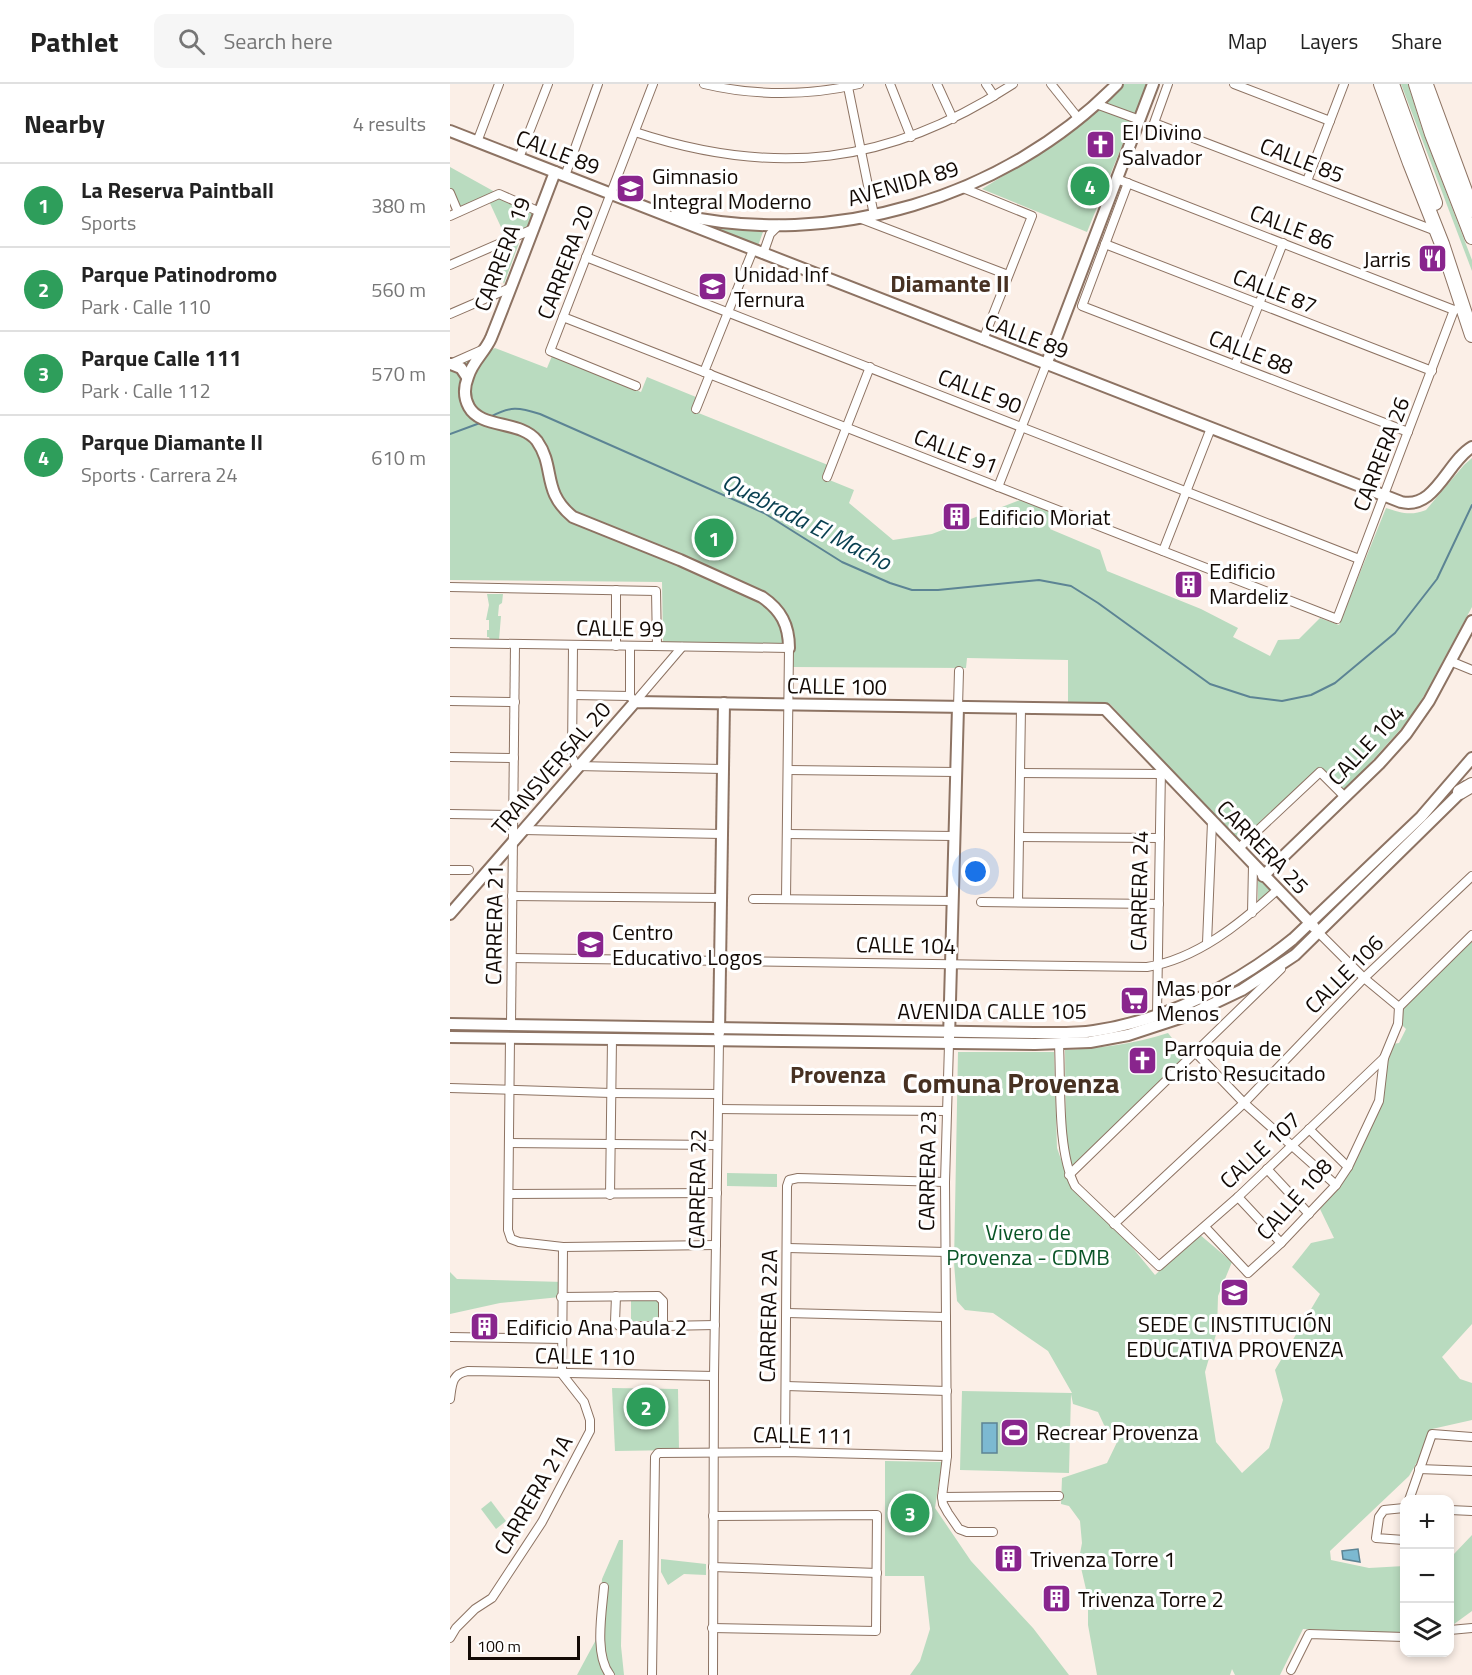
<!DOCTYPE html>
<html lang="en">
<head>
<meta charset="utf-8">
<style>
  :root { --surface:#fff; --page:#f6f6f6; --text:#222; --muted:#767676; --line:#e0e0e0; --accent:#89258d }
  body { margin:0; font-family:"Titillium Web",sans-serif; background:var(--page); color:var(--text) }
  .controls { position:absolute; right:18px; bottom:18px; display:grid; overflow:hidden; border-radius:12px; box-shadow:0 3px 9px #0003 }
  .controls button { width:54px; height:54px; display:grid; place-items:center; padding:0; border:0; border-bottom:2px solid var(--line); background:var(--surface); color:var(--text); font:30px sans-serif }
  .scale { position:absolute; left:18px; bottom:15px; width:112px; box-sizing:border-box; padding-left:6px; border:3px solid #130a05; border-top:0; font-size:16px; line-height:21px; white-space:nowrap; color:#130a05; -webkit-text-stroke:4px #fff; paint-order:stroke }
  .you { position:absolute; left:526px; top:788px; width:21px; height:21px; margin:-15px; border:4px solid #fff; border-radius:50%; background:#1a73e8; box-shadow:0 0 0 9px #1a73e833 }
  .badge { display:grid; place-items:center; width:39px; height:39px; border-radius:50%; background:var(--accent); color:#fff; font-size:20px; font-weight:700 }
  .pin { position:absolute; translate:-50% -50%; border:3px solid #fff; box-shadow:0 2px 6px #0006 }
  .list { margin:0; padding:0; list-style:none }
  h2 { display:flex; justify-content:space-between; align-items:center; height:78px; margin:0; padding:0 24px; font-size:26px }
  h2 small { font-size:20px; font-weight:400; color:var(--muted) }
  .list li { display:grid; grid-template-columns:39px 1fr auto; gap:18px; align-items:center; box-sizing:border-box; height:84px; padding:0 24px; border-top:2px solid var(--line) }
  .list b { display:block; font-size:22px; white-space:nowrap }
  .list p { margin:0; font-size:20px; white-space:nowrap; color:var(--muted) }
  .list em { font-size:20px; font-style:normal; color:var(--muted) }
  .icon { flex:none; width:33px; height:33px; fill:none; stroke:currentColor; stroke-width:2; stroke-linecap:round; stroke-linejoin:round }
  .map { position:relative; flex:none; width:1022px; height:1591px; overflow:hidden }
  header { display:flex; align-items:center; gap:36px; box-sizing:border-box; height:84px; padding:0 30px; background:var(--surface); border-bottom:2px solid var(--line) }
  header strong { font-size:28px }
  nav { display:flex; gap:33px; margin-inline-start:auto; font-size:21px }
  .search { width:420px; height:54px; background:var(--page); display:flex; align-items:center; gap:15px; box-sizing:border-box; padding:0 21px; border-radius:12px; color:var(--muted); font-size:22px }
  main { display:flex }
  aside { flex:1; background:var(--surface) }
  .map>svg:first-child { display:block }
</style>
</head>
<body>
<header>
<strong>Pathlet</strong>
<div class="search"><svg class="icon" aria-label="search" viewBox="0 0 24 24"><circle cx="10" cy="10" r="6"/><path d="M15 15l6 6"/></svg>Search here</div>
<nav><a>Map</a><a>Layers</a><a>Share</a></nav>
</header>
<main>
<aside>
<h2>Nearby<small>4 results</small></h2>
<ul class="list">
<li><span class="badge" style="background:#2e9e5b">1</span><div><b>La Reserva Paintball</b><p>Sports</p></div><em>380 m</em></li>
<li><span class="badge" style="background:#2e9e5b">2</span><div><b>Parque Patinodromo</b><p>Park · Calle 110</p></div><em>560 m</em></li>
<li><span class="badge" style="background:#2e9e5b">3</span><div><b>Parque Calle 111</b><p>Park · Calle 112</p></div><em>570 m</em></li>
<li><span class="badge" style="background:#2e9e5b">4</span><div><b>Parque Diamante II</b><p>Sports · Carrera 24</p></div><em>610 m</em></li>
</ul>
</aside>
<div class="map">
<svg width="1022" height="1591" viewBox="0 0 1022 1591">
  <rect width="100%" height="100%" fill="#fbefe7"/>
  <g fill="#b9dbbf">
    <path d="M 673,0 L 697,0 L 637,148 L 532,105 C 582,74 632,44 673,0 Z"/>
    <polygon points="951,0 958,0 973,48 1022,176 1022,187"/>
    <polygon points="0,83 45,108 7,126 0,109"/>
    <polygon points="49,110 84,125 77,145 56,154 38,115"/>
    <polygon points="256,141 314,145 308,162"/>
    <polygon points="69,159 54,200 41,170"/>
    <path d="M 45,264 L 97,284 L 102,272 L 191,308 L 197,293 L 246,313 L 241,326 L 378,381 L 372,393 L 404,406 L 399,419 L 443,456 L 482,450 L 570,416 L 606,430 L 600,445 L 650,466 L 657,487 L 751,525 L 788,544 L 783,553 L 820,572 L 828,556 L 849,555 L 870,534 L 889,541 L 936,424 C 951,429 961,432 976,426 L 1014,381 L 1022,374 L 1022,523 L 975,610 L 958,637 L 894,708 L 870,683 L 788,758 L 660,620 L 618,619 L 618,576 L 517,574 L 516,584 L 343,583 L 343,561 L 213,559 L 212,498 L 0,496 L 0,284 Z"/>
    <polygon points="37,510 53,510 52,519 49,521 48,532 51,532 49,556 40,556 39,553 37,553 37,546 39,546 39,536 36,536 39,521"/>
    <polygon points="808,793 821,805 808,818"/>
    <polygon points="1022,854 1022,1240 992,1273 1010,1295 1022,1299 1022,1336 982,1345 980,1356 959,1392 880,1467 881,1476 919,1484 954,1482 954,1550 853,1545 830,1591 785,1591 782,1585 780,1591 647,1591 638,1541 638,1514 629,1475 632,1459 630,1437 619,1422 611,1420 612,1394 657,1379 670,1352 654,1341 648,1328 623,1320 621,1310 619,1389 510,1386 512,1307 622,1309 598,1267 543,1229 515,1226 507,1217 504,1179 508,968 604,968 607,1064 620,1101 668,1146 705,1191 749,1150 782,1178 768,1212 767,1247 755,1288 766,1358 792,1389 819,1364 833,1316 825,1286 870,1210 842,1183 861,1159 884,1154 870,1125 888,1104 931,1017 936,979 943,960 949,959 956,945 950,939 951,924"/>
    <path d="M 718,949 L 736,972 L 619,1086 L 616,1065 L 615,966 C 650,964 685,960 718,949 Z"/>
    <polygon points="277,1089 327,1090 327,1103 277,1102"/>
    <polygon points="0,1188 7,1195 114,1198 110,1213 50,1219 0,1230"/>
    <polygon points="181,1211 211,1212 211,1241 181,1241"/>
    <polygon points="162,1304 228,1305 229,1366 165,1367"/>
    <polygon points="435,1377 492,1378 485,1424 521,1477 583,1544 619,1591 460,1591 470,1577 480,1545 474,1492 435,1492"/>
    <polygon points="41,1417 56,1437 46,1445 31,1425"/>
    <polygon points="1022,1451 1022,1527 1000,1543 1000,1470 1004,1470"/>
    <polygon points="169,1456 173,1456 171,1562 174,1591 127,1591 148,1552 152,1495"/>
    <polygon points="211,1475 256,1480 256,1491 234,1490 218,1501 211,1488"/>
  </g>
  <g fill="#7cb9d1" stroke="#5c8494" stroke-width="1.5">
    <rect x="532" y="1339" width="15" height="30"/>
    <polygon points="908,1465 910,1478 893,1475 892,1467"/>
  </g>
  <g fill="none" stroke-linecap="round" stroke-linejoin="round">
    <g stroke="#5c8494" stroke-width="2">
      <path d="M 40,333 C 61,322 68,323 90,330 L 314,429 L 392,478 L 440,499 L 462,506 L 488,506 L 589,496 L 621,502 L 648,519 L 760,600 L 800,613 L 832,617 L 861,611 L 885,599 L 945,549 L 987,495 L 1022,421"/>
      <polyline points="0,350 30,339"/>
    </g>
    <defs>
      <g id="street">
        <path d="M 254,0 C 304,12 359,12 409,0"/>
        <polyline points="440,0 461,53"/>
        <polyline points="487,0 503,35"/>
        <polyline points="536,0 544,12"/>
        <polyline points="601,0 629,35"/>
        <polyline points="718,0 704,39 986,147"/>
        <polyline points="784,0 880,37"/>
        <polyline points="398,3 424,131"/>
        <polyline points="646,20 690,36"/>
        <path d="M 185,48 C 325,94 439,81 563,0"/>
        <polyline points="27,58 49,0"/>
        <polyline points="69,74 98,0"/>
        <polyline points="115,92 148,0"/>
        <polyline points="667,95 1004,226"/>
        <polyline points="857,97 894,0"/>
        <polyline points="678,99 632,222 958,348"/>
        <polyline points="513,104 582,132 533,256"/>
        <polyline points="0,109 8,128"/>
        <polyline points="0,132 49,110 90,128"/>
        <polyline points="409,134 558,191"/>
        <polyline points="655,160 982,287"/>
        <polyline points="313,170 320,150 329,141"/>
        <polyline points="136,173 909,475"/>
        <polyline points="0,181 83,145"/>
        <polyline points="0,230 60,204"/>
        <polyline points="113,233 887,535 1004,226 1014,223"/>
        <polyline points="0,280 34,265"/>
        <polyline points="785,281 833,159"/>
        <polyline points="254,288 303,166"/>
        <polyline points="186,302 100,267 203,0"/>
        <polyline points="246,325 260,290"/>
        <polyline points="377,393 420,283"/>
        <polyline points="548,403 596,281"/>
        <polyline points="713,467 761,344"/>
        <polyline points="0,503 206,507 207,562"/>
        <polyline points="166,506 166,562"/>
        <polyline points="0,559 339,564 336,815"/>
        <polyline points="123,561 122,673 126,682 273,685"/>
        <polyline points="1000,577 1022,586"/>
        <polyline points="123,611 180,612 185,618 232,563"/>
        <polyline points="180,612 180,562"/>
        <polyline points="0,617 65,618"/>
        <polyline points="508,623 509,587"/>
        <polyline points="0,673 64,674"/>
        <polyline points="338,686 506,688"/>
        <polyline points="570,689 711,690"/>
        <polyline points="0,730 63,731"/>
        <polyline points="73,746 272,750"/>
        <polyline points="337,750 504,752"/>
        <polyline points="569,753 710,754"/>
        <polyline points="788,765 870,688 895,713"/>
        <polyline points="0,786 19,786"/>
        <polyline points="62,812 271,814"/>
        <polyline points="303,815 503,817"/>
        <polyline points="531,818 709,820"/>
        <polyline points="568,818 571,624"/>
        <polyline points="802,829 803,781"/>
        <polyline points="868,848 914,894 949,923"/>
        <polyline points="757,859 762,738"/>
        <path d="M 62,874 L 697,883 C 747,875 791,839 827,806"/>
        <polyline points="949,923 1022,851"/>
        <polyline points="707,930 711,684"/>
        <polyline points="61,941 65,560"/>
        <polyline points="60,954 58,1146 61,1155 69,1158 113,1163 266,1161"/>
        <polyline points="499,960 495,1098 497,1372 492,1413 493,1420 498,1429 509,1445 517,1448 543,1448"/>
        <path d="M 609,960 C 611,1001 607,1067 625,1102 L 709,1182 L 788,1113 L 934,974"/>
        <polyline points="746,969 794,1019 886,1101"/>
        <polyline points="0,1004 161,1009 268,1010"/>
        <polyline points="268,1025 497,1027"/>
        <polyline points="859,1045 898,1083"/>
        <polyline points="59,1059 267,1061"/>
        <polyline points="817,1085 859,1130"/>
        <polyline points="619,1091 831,885"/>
        <polyline points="59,1110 267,1109"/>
        <polyline points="160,1111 162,955"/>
        <polyline points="788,1113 831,1159"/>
        <polyline points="664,1140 794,1019 914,894 1022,792"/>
        <polyline points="755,1143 798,1189 831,1159 886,1101 898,1083 929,1017 934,974 948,940 949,923"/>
        <polyline points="338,1164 496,1168"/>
        <polyline points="166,1212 165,1238 169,1242 213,1242"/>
        <polyline points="111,1213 208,1212 213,1217 213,1242 265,1241"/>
        <polyline points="337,1229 496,1233"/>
        <polyline points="1,1253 112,1255"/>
        <polyline points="336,1302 497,1307"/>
        <path d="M 0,1315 C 2,1301 1,1290 18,1287 L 264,1292"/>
        <polyline points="335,1368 337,1102 339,1096 348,1094 495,1098"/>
        <polyline points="969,1385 1022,1387"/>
        <polyline points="492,1413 609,1412"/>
        <polyline points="959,1416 982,1350 1022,1353"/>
        <polyline points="954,1424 934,1426 929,1433 926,1454 954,1456"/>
        <polyline points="1000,1426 1022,1427"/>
        <polyline points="263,1483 427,1489"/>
        <path d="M 154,1503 C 152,1528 144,1571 160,1591"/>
        <polyline points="262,1544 426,1547 427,1431 263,1432"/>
        <polyline points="1000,1546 1022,1544"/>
        <polyline points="0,1554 6,1544 25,1525 42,1514 92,1438 140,1347 140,1336 134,1318 112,1290 113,1163"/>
        <polyline points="841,1586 859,1550 954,1553"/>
        <polyline points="202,1591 205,1373 208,1369 335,1368 497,1372"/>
        <polyline points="263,1591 264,1292 269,957"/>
      </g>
      <g id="secondary">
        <path d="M 0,47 L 951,418 C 985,426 997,378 1022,363"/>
        <path d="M 105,88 C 84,143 63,199 41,254 C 35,268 22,278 18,293 C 14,303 14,314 19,323 C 31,345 71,336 87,357 C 106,384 91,407 123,433 L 230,476 L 312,513 C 331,526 339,541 339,564"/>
        <path d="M 226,130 C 382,166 555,114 667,0"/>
        <polyline points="1,280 11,284 17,293"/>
        <polyline points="596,281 703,0"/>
        <polyline points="813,792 929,680 956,650 979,617 1022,537"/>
        <polyline points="0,830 185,618 655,625 864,843"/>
        <path d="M 0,940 L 584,949 C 604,949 625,950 644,947 C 717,936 786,901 843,855 L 971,733 L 1022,674"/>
        <polyline points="269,949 274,619"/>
        <polyline points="0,953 585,960 640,958 678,951 739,931 792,906 845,871 1016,703"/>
        <polyline points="499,954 508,623"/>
      </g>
      <g id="highway">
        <polyline points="931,0 960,79 992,160 1022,251"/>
        <polyline points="942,0 985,119"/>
        <polyline points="966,0 982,50 1022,153"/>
        <polyline points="976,1 1022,126"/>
        <polyline points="1010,708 1022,701"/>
      </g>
    </defs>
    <use href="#street" stroke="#8d7363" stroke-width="10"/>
    <use href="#secondary" stroke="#8d7363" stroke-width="14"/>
    <use href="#highway" stroke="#8d7363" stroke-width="16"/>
    <use href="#street" stroke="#fff" stroke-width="8"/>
    <use href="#secondary" stroke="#fff" stroke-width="10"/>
    <use href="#highway" stroke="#fff" stroke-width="14"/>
  </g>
  <defs>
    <symbol id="church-square" viewBox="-11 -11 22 22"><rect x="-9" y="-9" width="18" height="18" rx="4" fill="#89258d" stroke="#fff"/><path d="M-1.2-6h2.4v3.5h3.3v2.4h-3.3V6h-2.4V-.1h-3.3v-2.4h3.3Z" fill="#fff"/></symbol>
    <symbol id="school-square" viewBox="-11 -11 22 22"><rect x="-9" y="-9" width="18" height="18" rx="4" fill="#89258d" stroke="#fff"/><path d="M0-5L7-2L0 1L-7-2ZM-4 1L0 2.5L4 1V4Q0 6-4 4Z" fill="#fff"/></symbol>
    <symbol id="restaurant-square" viewBox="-11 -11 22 22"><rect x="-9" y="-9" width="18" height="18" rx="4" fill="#89258d" stroke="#fff"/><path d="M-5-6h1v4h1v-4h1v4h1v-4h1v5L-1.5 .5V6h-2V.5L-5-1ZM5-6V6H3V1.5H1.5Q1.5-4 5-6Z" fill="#fff"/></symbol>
    <symbol id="building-square" viewBox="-11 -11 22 22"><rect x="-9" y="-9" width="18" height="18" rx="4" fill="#89258d" stroke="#fff"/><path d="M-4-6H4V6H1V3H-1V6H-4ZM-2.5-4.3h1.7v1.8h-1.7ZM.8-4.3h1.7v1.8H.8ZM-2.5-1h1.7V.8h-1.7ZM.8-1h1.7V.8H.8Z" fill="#fff"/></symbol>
    <symbol id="supermarket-square" viewBox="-11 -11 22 22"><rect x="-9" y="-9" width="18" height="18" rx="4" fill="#89258d" stroke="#fff"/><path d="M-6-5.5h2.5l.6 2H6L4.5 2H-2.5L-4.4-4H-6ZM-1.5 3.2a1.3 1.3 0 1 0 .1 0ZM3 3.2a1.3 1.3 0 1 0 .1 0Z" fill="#fff"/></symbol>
    <symbol id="stadium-square" viewBox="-11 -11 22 22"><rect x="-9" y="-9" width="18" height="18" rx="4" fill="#89258d" stroke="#fff"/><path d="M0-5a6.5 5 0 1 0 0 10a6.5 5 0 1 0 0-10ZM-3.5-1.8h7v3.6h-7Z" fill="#fff"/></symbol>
  </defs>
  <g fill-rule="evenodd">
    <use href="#church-square" x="634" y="44" width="33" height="33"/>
    <use href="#school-square" x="164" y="88" width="33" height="33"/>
    <use href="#restaurant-square" x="966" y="158" width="33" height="33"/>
    <use href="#school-square" x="246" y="186" width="33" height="33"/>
    <use href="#building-square" x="490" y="416" width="33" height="33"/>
    <use href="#building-square" x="722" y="484" width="33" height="33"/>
    <use href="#school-square" x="124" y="844" width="33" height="33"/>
    <use href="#supermarket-square" x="668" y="900" width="33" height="33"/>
    <use href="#church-square" x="676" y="960" width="33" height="33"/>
    <use href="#school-square" x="768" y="1192" width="33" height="33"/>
    <use href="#building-square" x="18" y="1226" width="33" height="33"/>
    <use href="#stadium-square" x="548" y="1332" width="33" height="33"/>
    <use href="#building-square" x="542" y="1458" width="33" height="33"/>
    <use href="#building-square" x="590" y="1498" width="33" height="33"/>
  </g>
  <g text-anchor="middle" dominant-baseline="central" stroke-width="6" stroke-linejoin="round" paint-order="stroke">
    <g font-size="22" fill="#130a05" stroke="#fff" text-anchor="start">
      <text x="672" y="48">El Divino<tspan x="672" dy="25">Salvador</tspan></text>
      <text x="202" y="92">Gimnasio<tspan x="202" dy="25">Integral Moderno</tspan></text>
      <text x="961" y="175" text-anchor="end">Jarris</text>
      <text x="284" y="190">Unidad Inf<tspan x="284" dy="25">Ternura</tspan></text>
      <text x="528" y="433">Edificio Moriat</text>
      <text x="759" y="487">Edificio<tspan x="759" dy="25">Mardeliz</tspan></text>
      <text x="162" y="848">Centro<tspan x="162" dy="25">Educativo Logos</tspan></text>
      <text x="706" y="904">Mas por<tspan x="706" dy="25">Menos</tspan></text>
      <text x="714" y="964">Parroquia de<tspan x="714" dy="25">Cristo Resucitado</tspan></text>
      <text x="785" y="1240" text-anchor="middle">SEDE C INSTITUCIÓN<tspan x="785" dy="25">EDUCATIVA PROVENZA</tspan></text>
      <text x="56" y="1243">Edificio Ana Paula 2</text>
      <text x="586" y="1348">Recrear Provenza</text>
      <text x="580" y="1475">Trivenza Torre 1</text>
      <text x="628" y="1515">Trivenza Torre 2</text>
    </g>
    <g font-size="22" fill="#130a05" stroke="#fff">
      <text transform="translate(108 68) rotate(21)">CALLE 89</text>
      <text transform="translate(852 76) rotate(21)">CALLE 85</text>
      <text transform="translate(453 99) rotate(-16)">AVENIDA 89</text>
      <text transform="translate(842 143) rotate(21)">CALLE 86</text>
      <text transform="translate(52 170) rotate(-69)">CARRERA 19</text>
      <text transform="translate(115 178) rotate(-69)">CARRERA 20</text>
      <text transform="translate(825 207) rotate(21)">CALLE 87</text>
      <text transform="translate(577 252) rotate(21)">CALLE 89</text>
      <text transform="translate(801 268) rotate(21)">CALLE 88</text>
      <text transform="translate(530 307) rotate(21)">CALLE 90</text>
      <text transform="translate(506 367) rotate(21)">CALLE 91</text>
      <text transform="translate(931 370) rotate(-69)">CARRERA 26</text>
      <text transform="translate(170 544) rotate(1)">CALLE 99</text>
      <text transform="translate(387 602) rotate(1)">CALLE 100</text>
      <text transform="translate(916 661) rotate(-47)">CALLE 104</text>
      <text transform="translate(101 684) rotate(-49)">TRANSVERSAL 20</text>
      <text transform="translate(813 763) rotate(46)">CARRERA 25</text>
      <text transform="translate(689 807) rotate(-89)">CARRERA 24</text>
      <text transform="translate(44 841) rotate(-89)">CARRERA 21</text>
      <text transform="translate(456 861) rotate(1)">CALLE 104</text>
      <text transform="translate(894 890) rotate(-45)">CALLE 106</text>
      <text x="542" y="927">AVENIDA CALLE 105</text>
      <text transform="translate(810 1066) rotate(-43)">CALLE 107</text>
      <text transform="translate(477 1087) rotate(-89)">CARRERA 23</text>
      <text transform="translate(247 1105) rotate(-89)">CARRERA 22</text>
      <text transform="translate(844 1115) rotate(-48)">CALLE 108</text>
      <text transform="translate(318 1232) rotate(-89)">CARRERA 22A</text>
      <text transform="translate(135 1272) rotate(1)">CALLE 110</text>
      <text transform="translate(353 1351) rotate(1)">CALLE 111</text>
      <text transform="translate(83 1411) rotate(-60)">CARRERA 21A</text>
    </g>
    <g font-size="22" fill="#095426" stroke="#fff">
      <text x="578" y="1148">Vivero de<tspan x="578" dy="25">Provenza - CDMB</tspan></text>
    </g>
    <g font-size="24" font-weight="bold" fill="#473122" stroke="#fff">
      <text x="500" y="199">Diamante II</text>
      <text x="388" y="990">Provenza</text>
    </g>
    <g font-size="24" font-style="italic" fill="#083f50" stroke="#fff">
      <text transform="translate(357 437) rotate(27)">Quebrada El Macho</text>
    </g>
    <g font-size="28" font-weight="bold" fill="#473122" stroke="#fff">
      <text x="561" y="998">Comuna Provenza</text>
    </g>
  </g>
</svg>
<div class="controls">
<button>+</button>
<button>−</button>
<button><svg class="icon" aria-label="layers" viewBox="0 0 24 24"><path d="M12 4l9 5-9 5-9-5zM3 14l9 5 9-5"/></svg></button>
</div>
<div class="scale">100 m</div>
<div class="you"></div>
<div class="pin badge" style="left:264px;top:454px;background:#2e9e5b">1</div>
<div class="pin badge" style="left:196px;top:1323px;background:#2e9e5b">2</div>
<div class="pin badge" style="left:460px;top:1429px;background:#2e9e5b">3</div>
<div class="pin badge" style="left:640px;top:102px;background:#2e9e5b">4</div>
</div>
</main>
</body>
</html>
